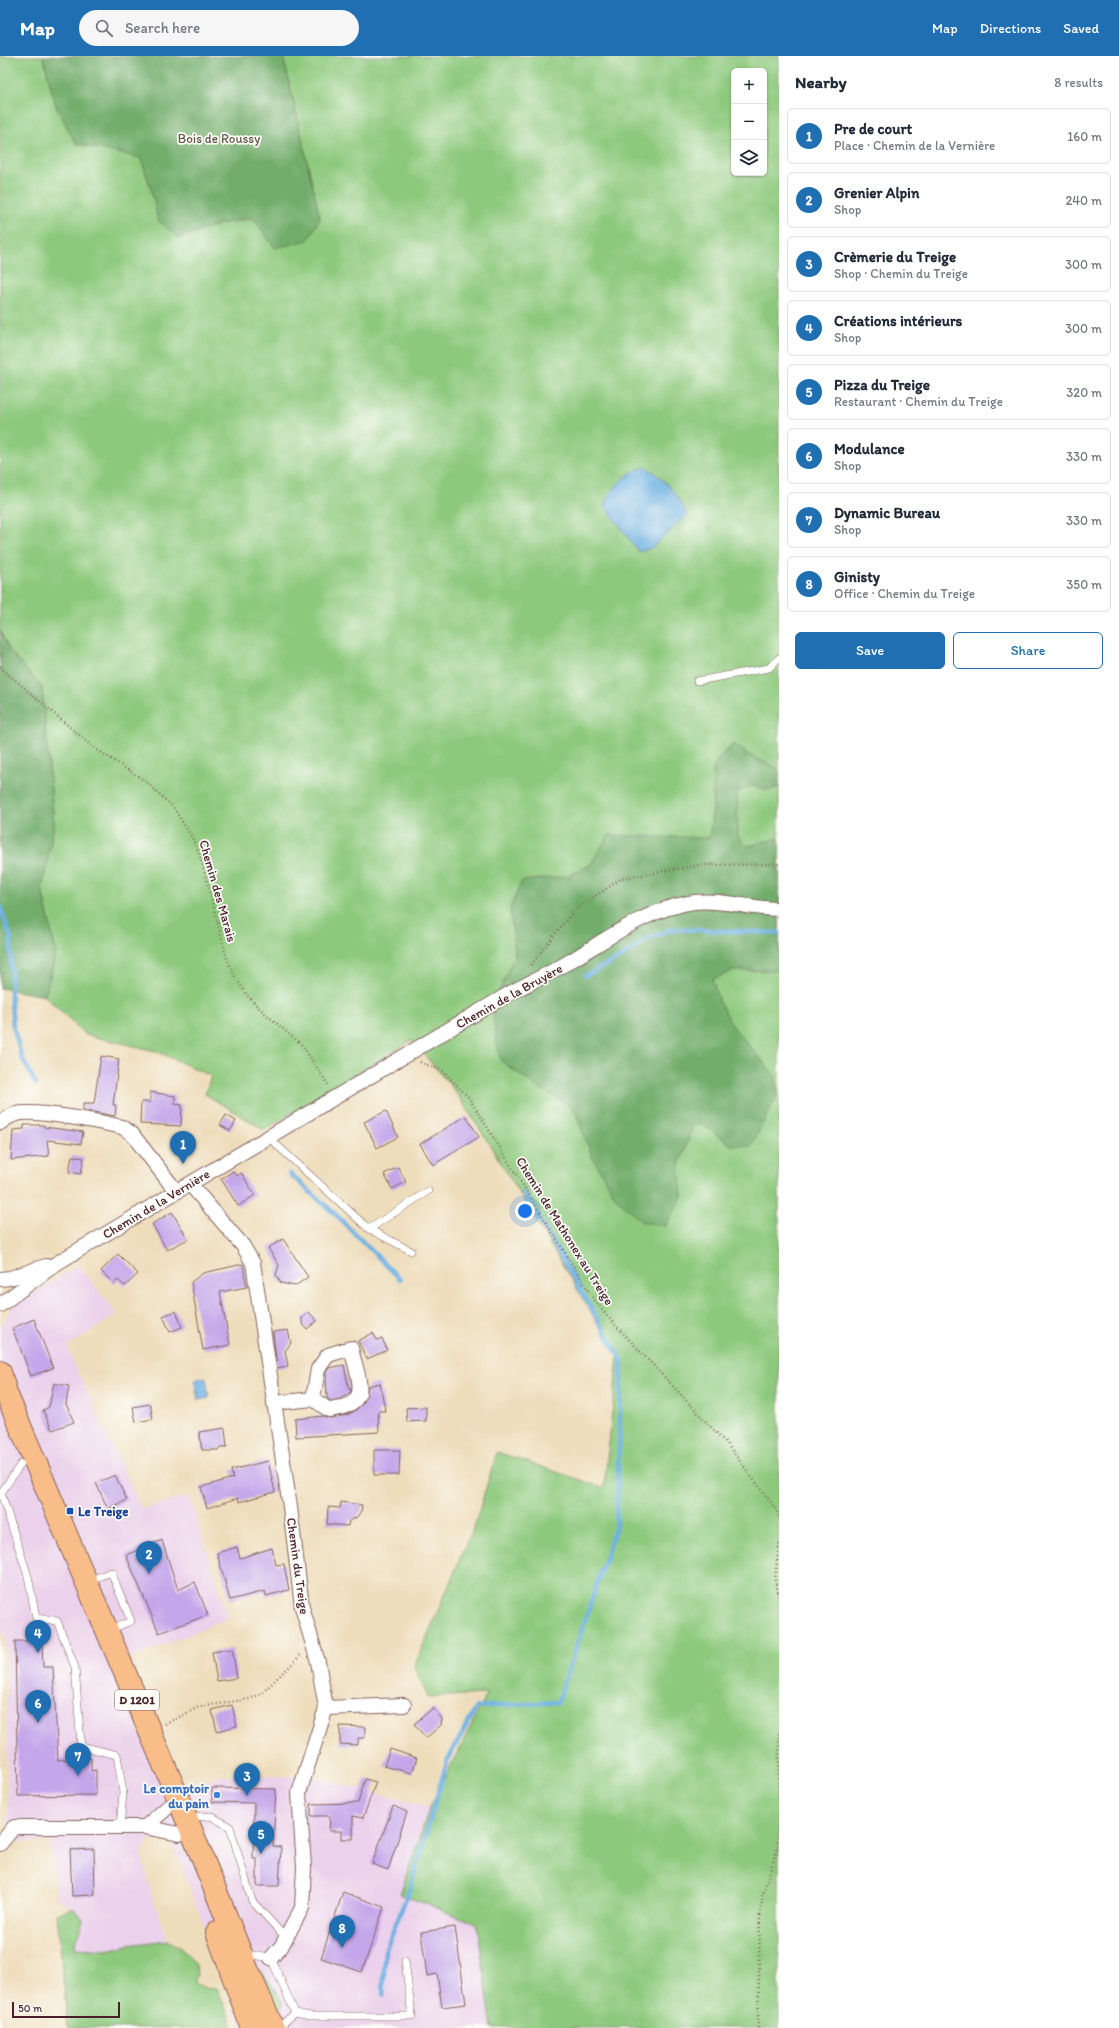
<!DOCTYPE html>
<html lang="en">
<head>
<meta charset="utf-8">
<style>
  :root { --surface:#fff; --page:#f6f6f7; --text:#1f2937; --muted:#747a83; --line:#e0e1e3; --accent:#1f6fb2 }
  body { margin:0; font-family:Itim,sans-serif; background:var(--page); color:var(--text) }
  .controls { position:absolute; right:12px; top:12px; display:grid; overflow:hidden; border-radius:6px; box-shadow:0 1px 3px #0004 }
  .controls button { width:36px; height:36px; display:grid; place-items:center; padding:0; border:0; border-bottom:1px solid var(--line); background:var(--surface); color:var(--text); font:20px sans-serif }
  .scale { position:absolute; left:12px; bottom:10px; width:108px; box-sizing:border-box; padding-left:4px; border:2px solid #4a1f2b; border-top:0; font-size:11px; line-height:14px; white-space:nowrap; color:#4a1f2b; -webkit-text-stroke:3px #fdfcf7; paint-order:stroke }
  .you { position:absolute; left:525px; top:1155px; width:14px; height:14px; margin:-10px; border:3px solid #fff; border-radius:50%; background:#1a73e8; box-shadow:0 0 0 6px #1a73e833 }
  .badge { display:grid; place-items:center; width:26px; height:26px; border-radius:50%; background:var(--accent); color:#fff; font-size:13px; font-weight:700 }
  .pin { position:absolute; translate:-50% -33px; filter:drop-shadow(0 1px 2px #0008) }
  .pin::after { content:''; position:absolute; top:21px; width:14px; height:12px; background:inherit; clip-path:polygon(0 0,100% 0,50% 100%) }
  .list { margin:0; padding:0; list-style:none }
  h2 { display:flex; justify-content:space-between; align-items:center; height:52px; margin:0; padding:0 16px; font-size:17px }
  h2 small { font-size:13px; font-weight:400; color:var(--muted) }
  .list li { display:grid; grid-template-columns:26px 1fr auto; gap:12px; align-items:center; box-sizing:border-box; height:56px; margin:0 8px 8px; padding:0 8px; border:1px solid var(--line); border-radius:6px }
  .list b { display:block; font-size:15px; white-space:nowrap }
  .list p { margin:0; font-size:13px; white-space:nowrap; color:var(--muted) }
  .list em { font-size:13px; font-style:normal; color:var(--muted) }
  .actions { display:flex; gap:8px; padding:12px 16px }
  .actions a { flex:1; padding:9px 0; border:1px solid var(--accent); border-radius:6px; text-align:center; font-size:14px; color:var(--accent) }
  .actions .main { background:var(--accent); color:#fff }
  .icon { flex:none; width:22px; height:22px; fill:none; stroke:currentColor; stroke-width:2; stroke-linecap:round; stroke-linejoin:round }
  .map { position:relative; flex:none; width:779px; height:1972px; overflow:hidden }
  header { display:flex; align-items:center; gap:24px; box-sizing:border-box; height:56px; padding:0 20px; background:var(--accent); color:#fff }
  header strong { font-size:19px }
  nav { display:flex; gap:22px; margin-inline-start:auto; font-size:14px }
  .search { width:280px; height:36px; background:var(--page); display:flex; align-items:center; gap:10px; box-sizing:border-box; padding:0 14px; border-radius:22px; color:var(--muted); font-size:15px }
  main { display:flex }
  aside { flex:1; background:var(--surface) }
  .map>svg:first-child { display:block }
</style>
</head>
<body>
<header>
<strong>Map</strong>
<div class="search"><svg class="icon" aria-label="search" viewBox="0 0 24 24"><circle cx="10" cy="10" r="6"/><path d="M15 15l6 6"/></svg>Search here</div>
<nav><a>Map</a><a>Directions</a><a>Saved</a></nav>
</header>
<main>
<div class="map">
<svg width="779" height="1972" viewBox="0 0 779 1972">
  <rect width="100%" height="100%" fill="#fdfcf7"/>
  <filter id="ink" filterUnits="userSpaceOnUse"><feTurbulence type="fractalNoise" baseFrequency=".025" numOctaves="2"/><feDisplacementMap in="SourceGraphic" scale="8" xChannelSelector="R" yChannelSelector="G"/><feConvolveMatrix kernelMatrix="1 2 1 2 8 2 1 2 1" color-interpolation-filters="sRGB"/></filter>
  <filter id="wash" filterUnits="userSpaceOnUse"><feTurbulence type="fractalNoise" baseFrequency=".012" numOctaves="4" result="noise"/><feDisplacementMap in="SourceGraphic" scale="16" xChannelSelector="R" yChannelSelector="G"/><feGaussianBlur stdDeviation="0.9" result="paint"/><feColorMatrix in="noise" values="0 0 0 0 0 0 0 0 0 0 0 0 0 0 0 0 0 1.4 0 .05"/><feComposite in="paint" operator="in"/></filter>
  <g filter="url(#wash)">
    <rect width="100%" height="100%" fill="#edb"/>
    <polygon fill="#ebd1eb" points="78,1209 117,1258 68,1290 71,1301 141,1453 189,1440 228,1562 128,1604 186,1734 220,1720 313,1721 430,1751 400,1838 477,1868 492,1972 243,1972 172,1786 165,1784 148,1784 141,1798 152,1840 168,1884 128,1889 108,1894 75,1892 76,1882 82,1871 83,1863 72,1852 56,1843 50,1785 8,1786 6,1578 0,1577 0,1273 11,1252"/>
    <g fill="#8dc97d" stroke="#6c7454" fill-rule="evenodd">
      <path d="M 0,0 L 43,0 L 56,50 L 119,96 L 141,102 L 152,136 L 158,164 L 220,168 L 253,162 L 320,162 L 283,0 L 779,0 L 779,1972 L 492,1972 L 477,1868 L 400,1838 L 430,1751 L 487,1638 L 428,1641 L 414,1611 L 475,1468 L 497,1396 L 604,1432 L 618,1301 L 490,1089 L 455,1035 L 412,984 L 264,1074 L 205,1038 L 211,1020 L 156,995 L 86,979 L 45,940 L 56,896 L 42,833 L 54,769 L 42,632 L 9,594 L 0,574 ZM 734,15 L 764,15 L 764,117 L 734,117 Z"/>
      <path d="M 73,1852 L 83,1863 C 81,1873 76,1881 76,1892 L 108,1894 L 128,1889 L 168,1884 L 183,1893 L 190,1901 L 196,1911 L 197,1919 L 194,1927 L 208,1933 L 217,1932 L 234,1972 L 68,1972 L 57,1858 Z"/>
      <polygon points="252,1907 271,1927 283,1948 279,1959 271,1956"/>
    </g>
    <g fill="#72ad6c" stroke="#5e664c">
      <polygon points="43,0 283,0 320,162 308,184 275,192 253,162 220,168 179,182 158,164 152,136 141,102 76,88 56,50"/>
      <polygon points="0,574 9,594 42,632 54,769 42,833 56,896 45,940 0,932"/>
      <polygon points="734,688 749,699 777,712 779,716 779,731 769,734 752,730 737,736 738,781 747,790 779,782 779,914 734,915 712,923 719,945 734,972 775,1020 777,1040 751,1090 731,1089 702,1068 693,1069 679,1110 682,1140 666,1170 642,1166 617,1143 592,1101 576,1057 568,1049 536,1030 501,1005 496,987 493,950 515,898 510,852 522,825 568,820 590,809 609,779 709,782 713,753 713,712 721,699"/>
    </g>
    <g fill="#6db1e3" stroke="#5c6887">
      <path d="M 646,411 C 665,423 678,439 687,459 L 651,492 L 639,496 L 605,450 C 608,434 630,413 646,411 Z"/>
      <polygon points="200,1321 206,1323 209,1342 198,1344 195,1325"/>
    </g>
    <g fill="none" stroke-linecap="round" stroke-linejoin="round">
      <g stroke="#6db1e3" stroke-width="4.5">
        <polyline points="0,850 11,883 11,947 13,970 22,1002 36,1028"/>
        <polyline points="585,920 621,901 647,883 672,873 779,877"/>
        <polyline points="290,1118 334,1157 400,1223"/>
        <polyline points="383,1940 385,1895 410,1832 448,1703 477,1651 558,1646 616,1470 622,1305 524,1137"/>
      </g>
    </g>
    <g id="blocks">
      <g fill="#c4a7ea">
        <polygon points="101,1000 119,1003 113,1049 116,1049 115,1060 83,1054 83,1047 94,1047"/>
        <polygon points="150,1036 175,1040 175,1048 182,1049 181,1070 140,1068 141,1046 150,1046"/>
        <polygon points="386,1055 398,1081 377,1092 364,1066"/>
        <polygon points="226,1059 236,1065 230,1075 220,1069"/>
        <polygon points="466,1060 479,1081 433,1109 420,1088"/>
        <polygon points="24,1069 44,1069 44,1071 83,1076 81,1088 47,1084 49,1100 11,1104 13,1074 24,1073"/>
        <polygon points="72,1100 84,1102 81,1118 69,1116"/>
        <polygon points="398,1111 406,1126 392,1133 384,1118"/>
        <polygon points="233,1115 237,1120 241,1117 255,1139 238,1150 221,1123"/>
        <polygon points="172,1156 188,1183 167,1194 152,1168"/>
        <polygon points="283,1183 308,1221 295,1230 281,1227 276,1219 279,1209 268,1192"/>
        <polygon points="118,1198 138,1218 125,1230 118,1224 114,1228 101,1215"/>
        <polygon points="243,1208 247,1231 220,1236 230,1289 203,1294 191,1226 203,1217"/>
        <polygon points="176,1255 182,1271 170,1276 163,1260"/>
        <polygon points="309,1256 317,1265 307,1273 302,1267 302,1262"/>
        <polygon points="34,1263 53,1312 31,1320 12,1272"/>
        <polygon points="288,1274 291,1287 285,1295 288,1310 277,1312 273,1276"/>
        <polygon points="373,1277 377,1284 382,1282 387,1294 367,1303 358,1285"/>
        <polygon points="344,1309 349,1333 351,1333 350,1337 340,1343 331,1345 327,1342 326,1316 329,1312"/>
        <polygon points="54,1327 69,1330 66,1348 74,1366 52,1374 43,1354 49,1351"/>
        <polygon points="380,1327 385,1355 378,1355 379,1376 296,1381 295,1363 323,1360 330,1362 347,1359 356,1354 364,1346 368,1330"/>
        <polygon points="150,1348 153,1363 136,1366 133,1351"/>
        <polygon points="426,1351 426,1365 407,1366 406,1352"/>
        <polygon points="225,1372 227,1391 220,1391 218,1394 202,1394 199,1376"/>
        <polygon points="374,1394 400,1394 399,1419 374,1419"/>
        <polygon points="268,1405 275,1436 239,1446 238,1442 207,1452 201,1431 233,1422 231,1414"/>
        <polygon points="115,1419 127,1444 108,1453 96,1427"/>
        <polygon points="341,1446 362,1449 361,1455 357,1461 349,1465 348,1470 327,1468 328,1451 340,1452"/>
        <polygon points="162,1484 178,1534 195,1526 208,1559 159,1577 126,1499"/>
        <polygon points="237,1491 240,1502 272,1492 276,1509 284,1508 289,1534 266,1540 265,1535 230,1544 217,1497"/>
        <polygon points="15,1585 42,1585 43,1611 53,1611 58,1704 91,1702 91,1715 96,1714 96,1739 18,1740"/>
        <polygon points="232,1593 237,1622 217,1625 212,1596"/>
        <polygon points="232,1649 237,1670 217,1675 212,1654"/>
        <polygon points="433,1652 442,1663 441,1669 426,1682 414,1668"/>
        <polygon points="340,1670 365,1671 365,1682 358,1682 358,1689 340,1688"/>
        <polygon points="390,1693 417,1702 412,1717 384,1710"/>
        <polygon points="365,1723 376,1726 363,1762 353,1760 353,1783 341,1783 341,1775 329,1775 330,1760 311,1760 311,1748 358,1747"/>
        <polygon points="212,1732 276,1733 273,1790 281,1791 279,1830 257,1830 257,1803 253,1803 254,1747 212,1746"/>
        <polygon points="393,1750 407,1756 388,1814 372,1808"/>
        <polygon points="94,1793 95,1839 72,1840 70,1794"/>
        <polygon points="343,1836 384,1851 362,1916 321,1902"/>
        <polygon points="455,1871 466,1948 442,1951 437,1918 427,1920 421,1876"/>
      </g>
    </g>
  </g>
  <g filter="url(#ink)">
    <use href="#blocks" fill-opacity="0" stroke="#83625d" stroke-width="1"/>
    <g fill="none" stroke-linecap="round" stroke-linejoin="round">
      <defs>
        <g id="service">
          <polyline points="697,625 769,612 779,602"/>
          <polyline points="268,1081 369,1173 428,1135"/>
          <polyline points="369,1173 411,1195"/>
          <polyline points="21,1408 1,1437 28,1520 36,1562 57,1565 75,1611 81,1690 117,1699 123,1737 120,1771"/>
          <polyline points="88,1525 111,1516 131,1565 109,1574"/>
          <polyline points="189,1761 211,1760 230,1771 252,1845 286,1882"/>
          <polyline points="246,1898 271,1902 295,1957 278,1972"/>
          <polyline points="295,1957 310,1960 412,1960 405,1905"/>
        </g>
        <g id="minor">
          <path d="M 0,1067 C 5,1063 9,1060 16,1058 C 35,1053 101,1066 122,1071 L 132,1078 L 176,1135"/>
          <polyline points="190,1128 243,1190 253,1207 290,1451 302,1551 318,1606 326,1652 299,1737 304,1811 302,1852 281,1891 271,1902"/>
          <polyline points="0,1223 10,1222 46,1210"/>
          <path d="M 0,1249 L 57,1207 L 510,937 C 531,926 552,916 572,904 C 610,881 649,852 694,846 C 723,843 751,853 779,853"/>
          <path d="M 274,1347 L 313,1343 L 329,1354 C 374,1349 358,1324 351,1292 L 328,1299 L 318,1313 L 313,1343"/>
          <polyline points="326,1652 404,1649"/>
          <polyline points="145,1771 168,1751"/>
          <polyline points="0,1788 14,1771 145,1771 179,1778"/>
        </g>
        <g id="primary">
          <polyline points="0,1316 6,1337 179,1744 248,1915 273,1972"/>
          <polyline points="217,1876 252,1972"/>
        </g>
      </defs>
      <use href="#service" stroke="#83625d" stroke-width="8"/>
      <use href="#minor" stroke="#83625d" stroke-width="16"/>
      <use href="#primary" stroke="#83625d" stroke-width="24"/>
      <g stroke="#83625d" stroke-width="2.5" stroke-dasharray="1 3" stroke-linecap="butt">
        <polyline points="0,611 93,691 145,725 173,751 193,783 202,806 227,903 235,921 247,939 260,953 302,989 329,1030"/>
        <polyline points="531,909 573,855 622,822 701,809 779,808"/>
        <polyline points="420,1006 443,1015 469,1042 593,1242 607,1260 727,1388 775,1452 779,1461"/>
        <polyline points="779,1488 775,1524 779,1541"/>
        <polyline points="165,1668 199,1651 249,1643 261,1638 296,1604 301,1598"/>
        <polyline points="758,1972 760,1859 763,1838 778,1790 779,1676"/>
      </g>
      <use href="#service" stroke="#fff" stroke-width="7"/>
      <use href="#minor" stroke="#fff" stroke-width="14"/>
      <use href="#primary" stroke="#f8bd89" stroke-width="22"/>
    </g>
  </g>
  <rect fill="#1a4fb4" stroke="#fdfcf7" stroke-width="1.5" x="66" y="1451" width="8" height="8" rx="2"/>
  <circle fill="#3f7fe0" stroke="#fdfcf7" stroke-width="1.5" cx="217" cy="1739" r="4"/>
  <g text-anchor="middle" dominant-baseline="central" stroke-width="3.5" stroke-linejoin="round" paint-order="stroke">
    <rect fill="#fdfcf7" stroke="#806168" stroke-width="1" x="115" y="1634" width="44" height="20" rx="3"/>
    <g font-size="12" font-weight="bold" fill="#4a1f2b">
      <text x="137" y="1644">D 1201</text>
    </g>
    <g font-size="13" fill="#615a48" stroke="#fdfcf7">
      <text x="219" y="82">Bois de Roussy</text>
    </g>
    <g font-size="13" fill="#4a1f2b" stroke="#fdfcf7">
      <text transform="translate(218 835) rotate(74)">Chemin des Marais</text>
      <text transform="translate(509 940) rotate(-29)">Chemin de la Bruyère</text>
      <text transform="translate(156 1148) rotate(-31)">Chemin de la Vernière</text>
      <text transform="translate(565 1175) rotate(58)">Chemin de Mathonex au Treige</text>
      <text transform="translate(298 1510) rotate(82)">Chemin du Treige</text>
    </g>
    <g font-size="13" font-weight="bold" fill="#164399" stroke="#fdfcf7" text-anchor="start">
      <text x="78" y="1455">Le Treige</text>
    </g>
    <g font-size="13" font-weight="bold" fill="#366cbe" stroke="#fdfcf7" text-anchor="end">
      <text x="209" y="1732">Le comptoir<tspan x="209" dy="15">du pain</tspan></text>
    </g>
  </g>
</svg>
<div class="controls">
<button>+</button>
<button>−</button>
<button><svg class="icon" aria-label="layers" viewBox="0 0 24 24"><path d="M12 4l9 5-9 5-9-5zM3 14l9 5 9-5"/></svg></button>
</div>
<div class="scale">50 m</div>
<div class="you"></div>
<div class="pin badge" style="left:183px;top:1108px">1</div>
<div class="pin badge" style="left:149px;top:1518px">2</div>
<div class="pin badge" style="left:247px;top:1740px">3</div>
<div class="pin badge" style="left:38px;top:1597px">4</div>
<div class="pin badge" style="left:261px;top:1798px">5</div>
<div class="pin badge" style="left:38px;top:1667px">6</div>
<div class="pin badge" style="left:78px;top:1720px">7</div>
<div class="pin badge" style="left:342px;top:1892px">8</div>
</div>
<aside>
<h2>Nearby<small>8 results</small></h2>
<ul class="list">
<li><span class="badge">1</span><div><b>Pre de court</b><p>Place · Chemin de la Vernière</p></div><em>160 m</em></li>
<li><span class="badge">2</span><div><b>Grenier Alpin</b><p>Shop</p></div><em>240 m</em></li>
<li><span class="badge">3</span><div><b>Crèmerie du Treige</b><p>Shop · Chemin du Treige</p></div><em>300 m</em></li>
<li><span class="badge">4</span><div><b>Créations intérieurs</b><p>Shop</p></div><em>300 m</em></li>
<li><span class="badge">5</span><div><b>Pizza du Treige</b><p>Restaurant · Chemin du Treige</p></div><em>320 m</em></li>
<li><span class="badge">6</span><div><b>Modulance</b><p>Shop</p></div><em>330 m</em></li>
<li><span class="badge">7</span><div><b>Dynamic Bureau</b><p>Shop</p></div><em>330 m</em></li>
<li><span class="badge">8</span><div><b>Ginisty</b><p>Office · Chemin du Treige</p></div><em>350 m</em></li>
</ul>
<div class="actions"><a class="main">Save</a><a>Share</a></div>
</aside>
</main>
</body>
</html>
